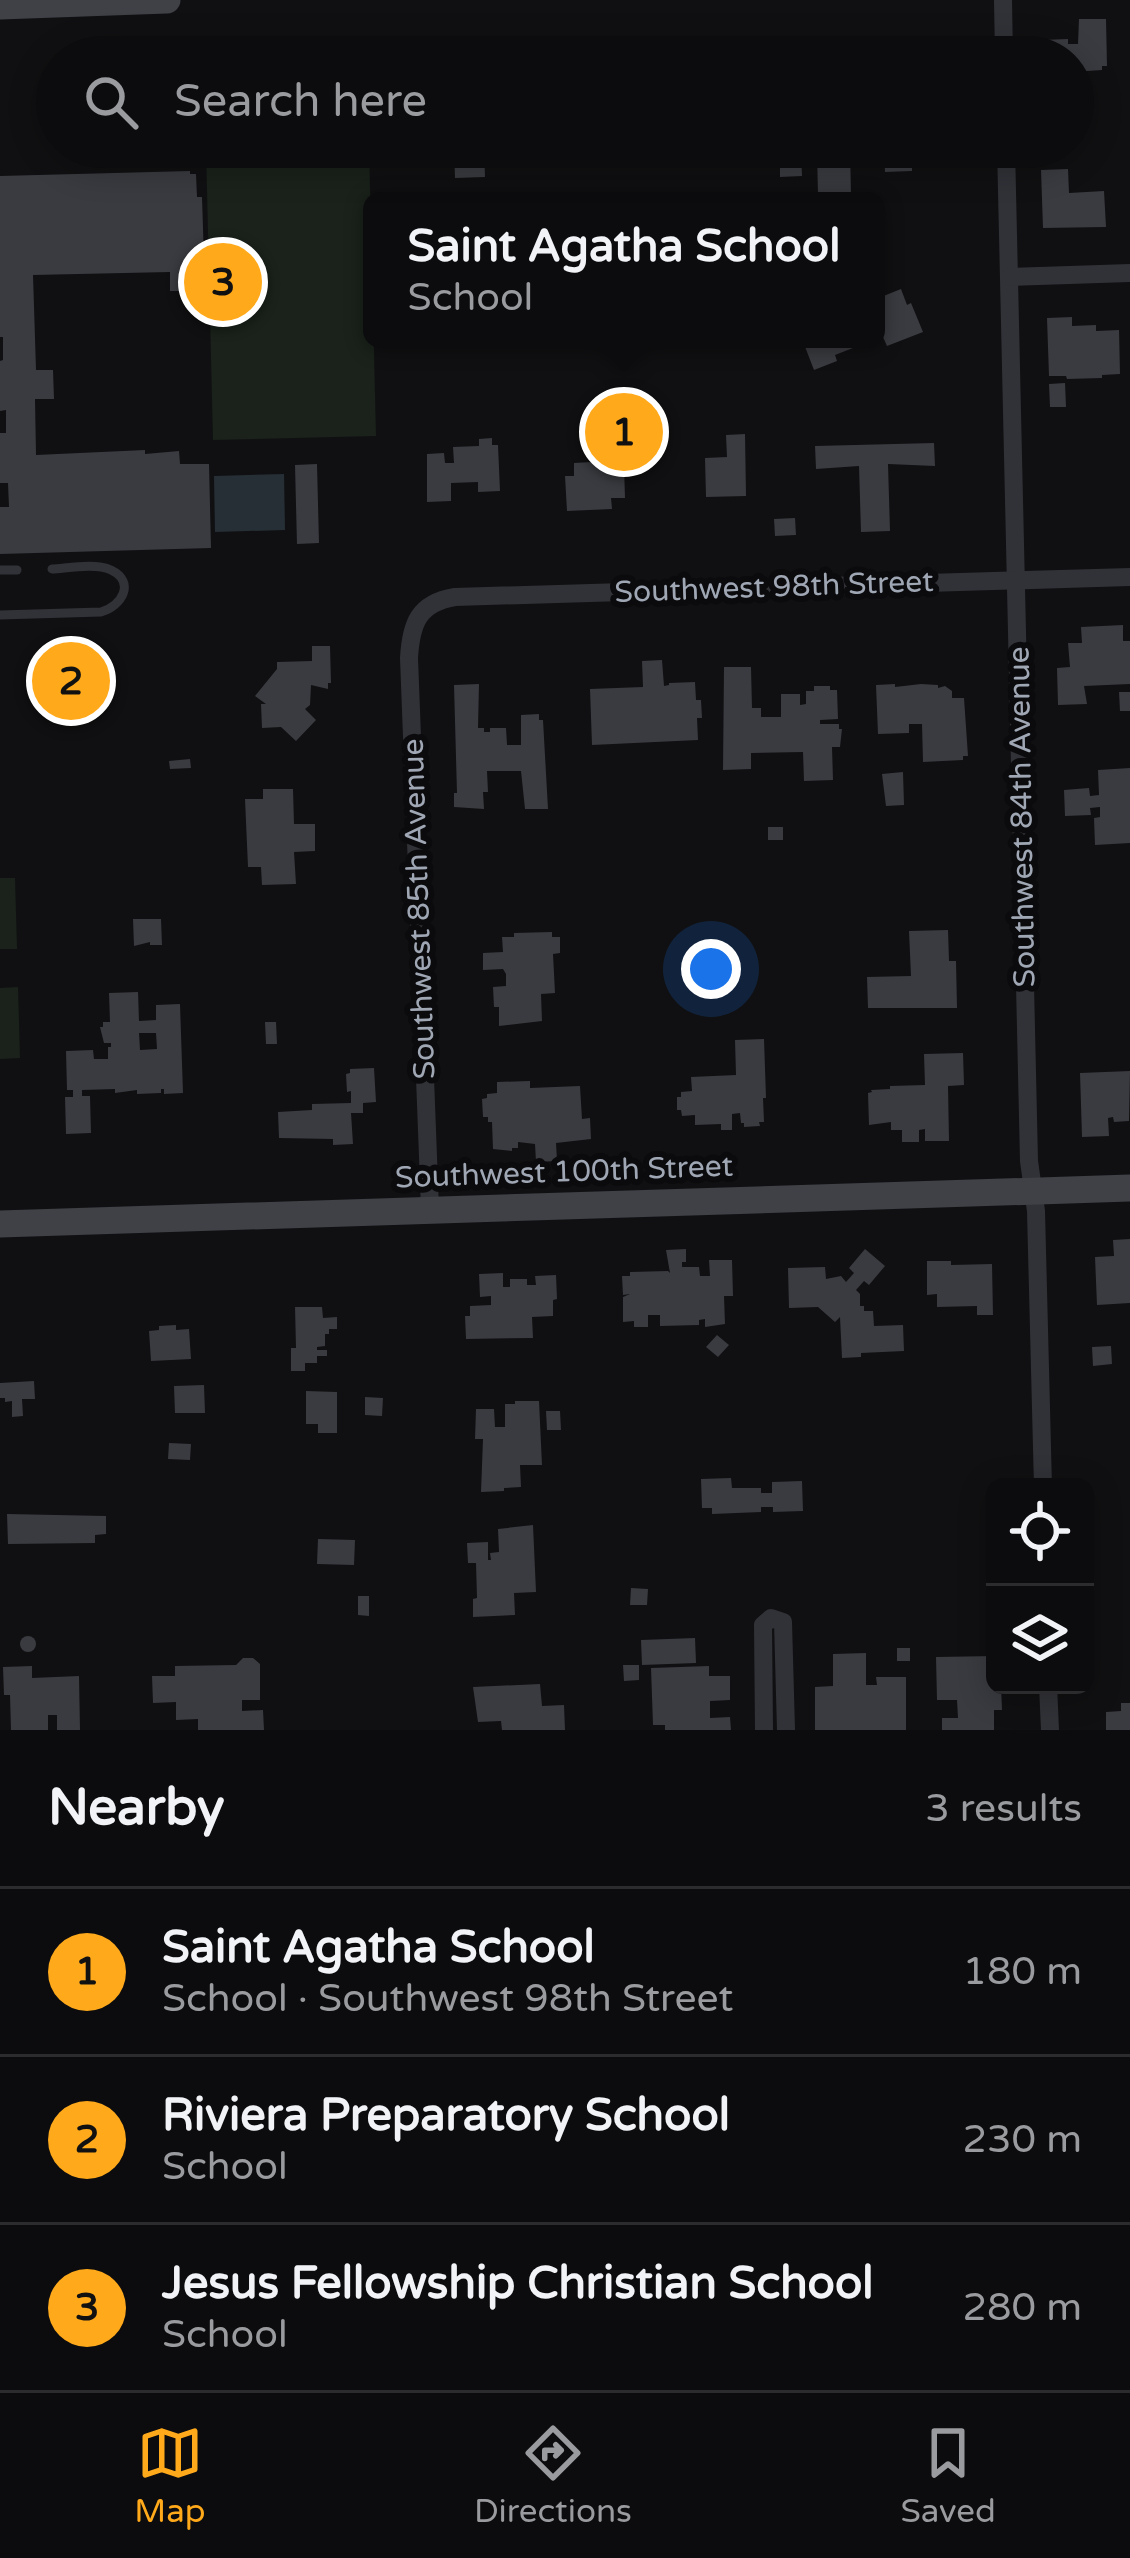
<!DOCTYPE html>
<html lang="en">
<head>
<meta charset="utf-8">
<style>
  :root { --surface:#0c0c0e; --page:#151517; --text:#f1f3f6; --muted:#9a9b9e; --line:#2c2c2e; --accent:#ffa91b }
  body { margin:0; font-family:"Varela Round",sans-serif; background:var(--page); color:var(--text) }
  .controls { position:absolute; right:36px; bottom:36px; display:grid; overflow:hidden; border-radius:18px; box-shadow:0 6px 30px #0003 }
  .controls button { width:108px; height:108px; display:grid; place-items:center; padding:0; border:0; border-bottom:3px solid var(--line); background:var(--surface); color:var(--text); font:60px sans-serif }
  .you { position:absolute; left:711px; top:969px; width:42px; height:42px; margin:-30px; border:9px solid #fff; border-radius:50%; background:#1a73e8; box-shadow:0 0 0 18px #1a73e833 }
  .badge { display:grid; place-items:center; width:78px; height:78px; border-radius:50%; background:var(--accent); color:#111; font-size:39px; font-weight:700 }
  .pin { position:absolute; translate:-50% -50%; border:6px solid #fff; box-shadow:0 3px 12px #0006 }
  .popup { position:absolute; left:363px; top:192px; width:522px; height:156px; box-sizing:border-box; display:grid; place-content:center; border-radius:18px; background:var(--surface); filter:drop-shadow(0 3px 9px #0005); font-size:39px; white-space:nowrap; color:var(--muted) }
  .popup b { font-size:45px; color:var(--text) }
  .popup::after { content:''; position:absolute; left:50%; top:100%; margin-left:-24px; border:24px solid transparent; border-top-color:var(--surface) }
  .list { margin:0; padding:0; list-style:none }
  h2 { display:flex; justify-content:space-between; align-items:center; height:156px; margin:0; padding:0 48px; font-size:51px }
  h2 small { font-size:39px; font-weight:400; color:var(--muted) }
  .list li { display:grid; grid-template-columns:78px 1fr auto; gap:36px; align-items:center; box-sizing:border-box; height:168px; padding:0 48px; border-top:3px solid var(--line) }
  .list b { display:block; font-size:45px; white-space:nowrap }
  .list p { margin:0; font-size:39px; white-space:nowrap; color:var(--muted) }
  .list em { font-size:39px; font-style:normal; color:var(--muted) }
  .icon { flex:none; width:66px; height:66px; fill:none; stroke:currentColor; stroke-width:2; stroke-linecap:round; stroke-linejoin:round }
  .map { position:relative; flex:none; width:1130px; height:1730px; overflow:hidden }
  .search { position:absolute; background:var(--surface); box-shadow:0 6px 30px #0003; left:36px; right:36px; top:36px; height:132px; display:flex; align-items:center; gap:30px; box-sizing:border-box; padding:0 42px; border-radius:66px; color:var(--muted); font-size:45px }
  .sheet { height:660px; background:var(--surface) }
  nav { display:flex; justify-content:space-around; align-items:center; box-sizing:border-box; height:168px; border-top:3px solid var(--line); background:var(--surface); font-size:33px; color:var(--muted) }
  nav a { display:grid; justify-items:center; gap:6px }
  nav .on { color:var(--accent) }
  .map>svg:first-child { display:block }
</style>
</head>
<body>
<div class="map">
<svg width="1130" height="1730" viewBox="0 0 1130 1730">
  <rect width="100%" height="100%" fill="#101012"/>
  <g fill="#1a221b">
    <polygon points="206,147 369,147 376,436 213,440"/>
    <polygon points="0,878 15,878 17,949 0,949"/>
    <polygon points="18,987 20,1058 0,1059 0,988"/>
  </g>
  <polygon fill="#262f36" points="284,474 285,530 215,532 214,476"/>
  <g fill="#3a3b40" fill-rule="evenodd">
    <polygon points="1079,19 1106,19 1107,66 1102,66 1102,70 1073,72 1073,57 1043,57 1042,40 1068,39 1068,44 1078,44"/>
    <polygon points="907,48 907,57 883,57 883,49"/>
    <polygon points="454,147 484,147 485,177 455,178"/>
    <polygon points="763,147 850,147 851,195 818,195 817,152 801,152 802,176 780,177 780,159 763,160"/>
    <polygon points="884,147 912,147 912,171 885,172"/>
    <polygon points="1068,169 1069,193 1104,191 1106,227 1043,228 1041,170"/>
    <polygon points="190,171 190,174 196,174 197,197 202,197 205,291 170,291 170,272 33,275 36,370 53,370 54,399 35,399 36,455 145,450 145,454 179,451 180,464 209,464 211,548 0,554 0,507 9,507 8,483 0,483 0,433 6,433 6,410 0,411 0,361 3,360 3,337 0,337 0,176"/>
    <polygon points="901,289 907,305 911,303 923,332 887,346 883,337 876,339 876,299"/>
    <polygon points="1072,317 1072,326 1096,325 1096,331 1119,330 1120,374 1102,375 1102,378 1067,379 1066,376 1049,376 1047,318"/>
    <polygon points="802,339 876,339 835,355 837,361 814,370"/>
    <polygon points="1065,383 1066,407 1050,407 1049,384"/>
    <polygon points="622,402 625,498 611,498 612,509 567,511 565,476 574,476 574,463 592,462 590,403"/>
    <polygon points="745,434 746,496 706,497 705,458 727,457 726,435"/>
    <polygon points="492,438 492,445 498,445 500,491 478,492 478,482 451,483 451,501 427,502 427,454 444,453 445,463 454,463 453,447 479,446 479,439"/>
    <polygon points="934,443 935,466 888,464 890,531 861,532 859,466 816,469 815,446"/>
    <polygon points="317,464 319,543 297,544 295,465"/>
    <polygon points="795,518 796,535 775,536 774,519"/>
    <polygon points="1123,625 1123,641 1130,641 1130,684 1084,686 1087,704 1058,705 1057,668 1070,667 1068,643 1082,643 1081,627"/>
    <polygon points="312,646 330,646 331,683 328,683 328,689 311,685 310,705 305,709 316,720 296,741 281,727 262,728 261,704 266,704 255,696 277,669 277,662 312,661"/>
    <polygon points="662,660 664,686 669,685 669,683 695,682 696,700 701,700 702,718 697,718 698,740 592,745 590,689 643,687 642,661"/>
    <polygon points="724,667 751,667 752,708 761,708 761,717 781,717 781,694 800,694 800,705 806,704 806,691 814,691 814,686 830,686 830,690 837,690 838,719 820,720 820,724 839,724 839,729 842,729 840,747 832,747 833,780 804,781 803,752 751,753 751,769 723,770"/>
    <polygon points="479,684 478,728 484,728 484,732 490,732 490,728 506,728 507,745 521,745 521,715 539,714 539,720 543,720 548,809 525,809 521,771 487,771 488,792 483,792 484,809 454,807 454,793 457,793 454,685"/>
    <polygon points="895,684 895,687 921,684 938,685 938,688 945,686 952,691 952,698 964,698 968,756 963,756 963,760 923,762 922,724 909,724 909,733 878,734 876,685"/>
    <polygon points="1119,692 1130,692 1130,711 1120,711"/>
    <polygon points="190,759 191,768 170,769 169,761"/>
    <polygon points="1130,768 1130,843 1095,845 1094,818 1100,817 1100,807 1090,808 1091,815 1065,816 1064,790 1089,788 1090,796 1099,795 1098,770"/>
    <polygon points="903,772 904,805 886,806 882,774"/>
    <polygon points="263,789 293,789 294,824 315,824 315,851 294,852 296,884 262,885 261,867 248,867 245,799 263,799"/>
    <rect x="768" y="827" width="15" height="13"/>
    <polygon points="133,919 161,919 162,945 150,945 150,942 134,946"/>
    <polygon points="948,930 949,961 956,961 957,1008 868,1008 867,977 911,976 909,931"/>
    <polygon points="552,932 552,937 560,937 560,953 553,954 555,993 541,994 542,1021 499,1026 499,1007 494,1007 493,987 506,986 506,974 503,969 483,970 483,953 503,952 502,937 514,937 514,933"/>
    <path d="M 138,992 L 139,1021 L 156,1020 L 156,1005 L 180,1004 L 183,1093 L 164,1094 L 164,1089 L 161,1089 L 161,1093 L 137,1094 L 137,1090 L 115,1093 L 115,1089 L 82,1090 L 82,1096 L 90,1096 L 91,1133 L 66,1134 L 65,1097 L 73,1097 L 73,1090 L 67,1090 L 66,1051 L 93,1050 L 94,1059 L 108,1059 L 108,1047 L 111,1047 L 111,1043 L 104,1043 L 100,1027 L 103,1027 L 103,1022 L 110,1022 L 109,993 ZM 139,1033 L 156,1033 L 157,1049 L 140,1050 Z"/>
    <polygon points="265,1022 276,1022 277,1044 266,1044"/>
    <polygon points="764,1039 766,1098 763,1098 764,1122 759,1122 760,1126 744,1127 744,1123 741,1123 740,1113 732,1114 732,1130 721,1130 721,1124 695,1125 695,1115 682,1116 681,1110 677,1110 677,1097 681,1097 681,1092 692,1091 691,1077 736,1075 735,1040"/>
    <polygon points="963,1053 964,1085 948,1086 949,1141 925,1141 925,1129 919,1130 919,1142 902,1142 902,1130 891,1130 891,1122 869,1125 868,1093 872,1092 871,1090 890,1089 890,1086 925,1085 924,1054"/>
    <polygon points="374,1068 376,1102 363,1103 363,1113 351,1113 353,1144 333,1145 333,1139 279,1138 278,1112 312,1110 312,1104 351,1103 351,1091 347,1092 346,1074 350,1073 350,1069"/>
    <polygon points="1130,1071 1129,1121 1114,1122 1113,1117 1108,1118 1109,1136 1082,1137 1080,1073"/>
    <polygon points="530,1081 530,1088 580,1086 582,1119 590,1118 591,1139 556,1143 557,1161 536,1162 535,1144 518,1142 518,1148 512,1148 512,1151 493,1149 492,1122 488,1122 488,1117 483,1117 482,1099 487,1098 487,1094 497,1093 497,1082"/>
    <polygon points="1130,1239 1130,1303 1097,1305 1095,1257 1114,1256 1113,1240"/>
    <polygon points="686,1249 686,1262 682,1262 682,1267 699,1267 700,1276 710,1276 709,1260 732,1260 733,1296 724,1296 725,1324 705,1327 705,1319 699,1320 699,1325 660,1326 660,1315 648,1315 648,1327 634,1327 634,1321 623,1322 623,1297 630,1294 623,1295 622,1276 630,1276 630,1272 668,1271 670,1273 666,1250"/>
    <polygon points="865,1249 885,1266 869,1285 864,1281 856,1290 860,1294 860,1306 864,1306 864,1311 873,1311 874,1326 903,1325 904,1351 861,1353 861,1357 842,1358 840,1317 835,1322 818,1307 789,1308 788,1268 825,1267 826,1279 841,1276 846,1282 854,1273 849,1268"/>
    <polygon points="927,1261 951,1261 951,1265 992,1264 993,1315 977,1315 977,1306 937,1307 937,1294 927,1295"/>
    <polygon points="503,1273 503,1287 510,1287 510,1279 527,1279 527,1285 536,1285 535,1276 556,1275 557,1299 553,1300 553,1316 532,1317 533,1338 466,1339 465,1316 470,1316 470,1306 491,1305 491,1296 480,1297 479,1274"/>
    <polygon points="295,1307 322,1307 323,1318 337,1317 337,1329 329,1329 329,1334 325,1334 325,1346 317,1347 317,1350 327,1350 327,1356 317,1356 317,1363 305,1363 305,1371 291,1371 291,1348 296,1348"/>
    <polygon points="176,1325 176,1330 189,1329 191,1359 151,1361 149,1331 159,1330 159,1326"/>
    <polygon points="717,1335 729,1345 718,1357 706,1347"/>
    <polygon points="1111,1346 1112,1364 1093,1366 1092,1347"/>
    <polygon points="34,1381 35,1399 22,1399 23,1416 12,1417 12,1401 5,1402 5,1398 0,1398 0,1383"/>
    <polygon points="204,1385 205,1413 175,1413 174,1386"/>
    <polygon points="306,1391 337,1392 337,1433 318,1433 318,1424 306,1424"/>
    <polygon points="365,1397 383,1398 382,1416 365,1415"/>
    <polygon points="515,1401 539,1401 542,1465 520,1465 521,1487 504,1488 504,1491 481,1492 483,1439 475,1439 476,1409 494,1409 495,1427 505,1427 505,1404 515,1404"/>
    <polygon points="546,1411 560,1411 561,1430 547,1430"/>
    <polygon points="169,1443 191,1444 190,1460 168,1459"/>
    <polygon points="731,1478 732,1488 761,1488 761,1493 772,1493 772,1482 802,1481 803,1511 773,1512 773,1507 761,1507 761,1512 712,1514 712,1508 702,1508 701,1479"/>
    <polygon points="7,1514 106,1516 106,1534 95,1535 95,1543 8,1544"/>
    <polygon points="533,1525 536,1592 514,1593 515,1615 473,1617 473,1599 477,1598 476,1563 468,1563 467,1543 488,1542 488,1560 491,1560 490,1553 499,1552 498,1529"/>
    <polygon points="318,1539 355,1540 354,1565 317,1564"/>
    <polygon points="631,1588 648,1589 647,1605 630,1605"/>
    <polygon points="358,1596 369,1596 369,1616 358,1615"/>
    <circle cx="28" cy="1644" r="8"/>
    <polygon points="695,1638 696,1663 642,1665 641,1640"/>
    <rect x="897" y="1648" width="13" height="13"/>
    <polygon points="866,1653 866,1685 877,1685 876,1677 906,1677 906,1730 815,1730 815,1687 833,1686 833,1654"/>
    <polygon points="995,1656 995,1685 1001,1685 1002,1710 994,1710 994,1730 942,1730 942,1718 958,1718 957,1700 937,1700 936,1657"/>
    <polygon points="243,1658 253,1658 260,1664 260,1700 242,1700 242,1711 263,1710 264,1730 198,1730 198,1719 176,1720 176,1702 153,1703 152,1676 175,1676 175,1666 236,1665"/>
    <polygon points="623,1665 639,1665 639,1680 624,1681"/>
    <polygon points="32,1666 32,1678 79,1676 80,1730 57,1730 57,1715 48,1715 48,1730 11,1730 10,1695 4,1695 3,1667"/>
    <polygon points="709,1666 709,1676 730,1676 730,1700 710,1701 710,1718 730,1717 731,1730 665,1730 665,1725 653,1725 651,1668"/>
    <polygon points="540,1684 542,1706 564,1705 565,1730 502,1730 501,1721 478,1722 473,1687"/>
    <polygon points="1121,1703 1130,1703 1130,1730 1106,1730 1106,1712 1121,1711"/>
  </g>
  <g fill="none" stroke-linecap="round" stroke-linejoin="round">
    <g stroke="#313237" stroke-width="9">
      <polyline points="0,570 17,570"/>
      <path d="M 0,615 L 101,612 C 122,606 136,582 111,570 C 95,563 69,568 52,569"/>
    </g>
    <g stroke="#313237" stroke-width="18">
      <polyline points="1003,0 1004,57"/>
      <polyline points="1006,147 1029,1161 1036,1211 1043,1487"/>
      <polyline points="1010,277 1130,273"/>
      <path d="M 430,1209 L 409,658 C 411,624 418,603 455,597 L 1130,577"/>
      <polyline points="1048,1685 1050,1730"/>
      <polyline points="764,1730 763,1625 771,1618 783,1622 786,1730"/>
    </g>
    <g stroke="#3f4147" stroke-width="27">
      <polyline points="0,6 167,0"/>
      <polyline points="0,1224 1130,1188"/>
    </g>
  </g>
  <g text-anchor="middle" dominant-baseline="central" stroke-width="12" stroke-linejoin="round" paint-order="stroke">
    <g font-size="30" fill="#a0a7b4" stroke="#0b0b0d">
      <text transform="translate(774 587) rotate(-2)">Southwest 98th Street</text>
      <text transform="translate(1022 817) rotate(-91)">Southwest 84th Avenue</text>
      <text transform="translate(419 909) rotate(-92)">Southwest 85th Avenue</text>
      <text transform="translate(564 1172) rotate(-2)">Southwest 100th Street</text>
    </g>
  </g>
</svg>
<div class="controls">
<button><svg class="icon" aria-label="locate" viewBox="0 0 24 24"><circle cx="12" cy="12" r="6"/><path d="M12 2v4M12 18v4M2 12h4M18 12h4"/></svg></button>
<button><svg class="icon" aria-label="layers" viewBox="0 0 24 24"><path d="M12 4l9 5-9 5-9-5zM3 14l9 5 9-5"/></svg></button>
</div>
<div class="you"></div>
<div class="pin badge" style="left:624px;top:432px">1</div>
<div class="popup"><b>Saint Agatha School</b>School</div>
<div class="pin badge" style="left:71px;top:681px">2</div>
<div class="pin badge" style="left:223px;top:282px">3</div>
<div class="search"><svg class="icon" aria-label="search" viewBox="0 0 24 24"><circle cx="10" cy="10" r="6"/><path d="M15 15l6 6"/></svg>Search here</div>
</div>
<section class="sheet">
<h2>Nearby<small>3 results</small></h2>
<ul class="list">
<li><span class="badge">1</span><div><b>Saint Agatha School</b><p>School · Southwest 98th Street</p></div><em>180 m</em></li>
<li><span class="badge">2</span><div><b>Riviera Preparatory School</b><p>School</p></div><em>230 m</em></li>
<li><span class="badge">3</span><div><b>Jesus Fellowship Christian School</b><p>School</p></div><em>280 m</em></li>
</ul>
</section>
<nav>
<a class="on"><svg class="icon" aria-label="map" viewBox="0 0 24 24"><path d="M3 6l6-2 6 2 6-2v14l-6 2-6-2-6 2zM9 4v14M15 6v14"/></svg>Map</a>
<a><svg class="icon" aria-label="directions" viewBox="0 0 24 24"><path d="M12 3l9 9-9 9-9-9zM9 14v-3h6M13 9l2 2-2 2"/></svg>Directions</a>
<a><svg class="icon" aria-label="saved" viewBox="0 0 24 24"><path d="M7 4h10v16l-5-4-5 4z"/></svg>Saved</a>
</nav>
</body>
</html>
